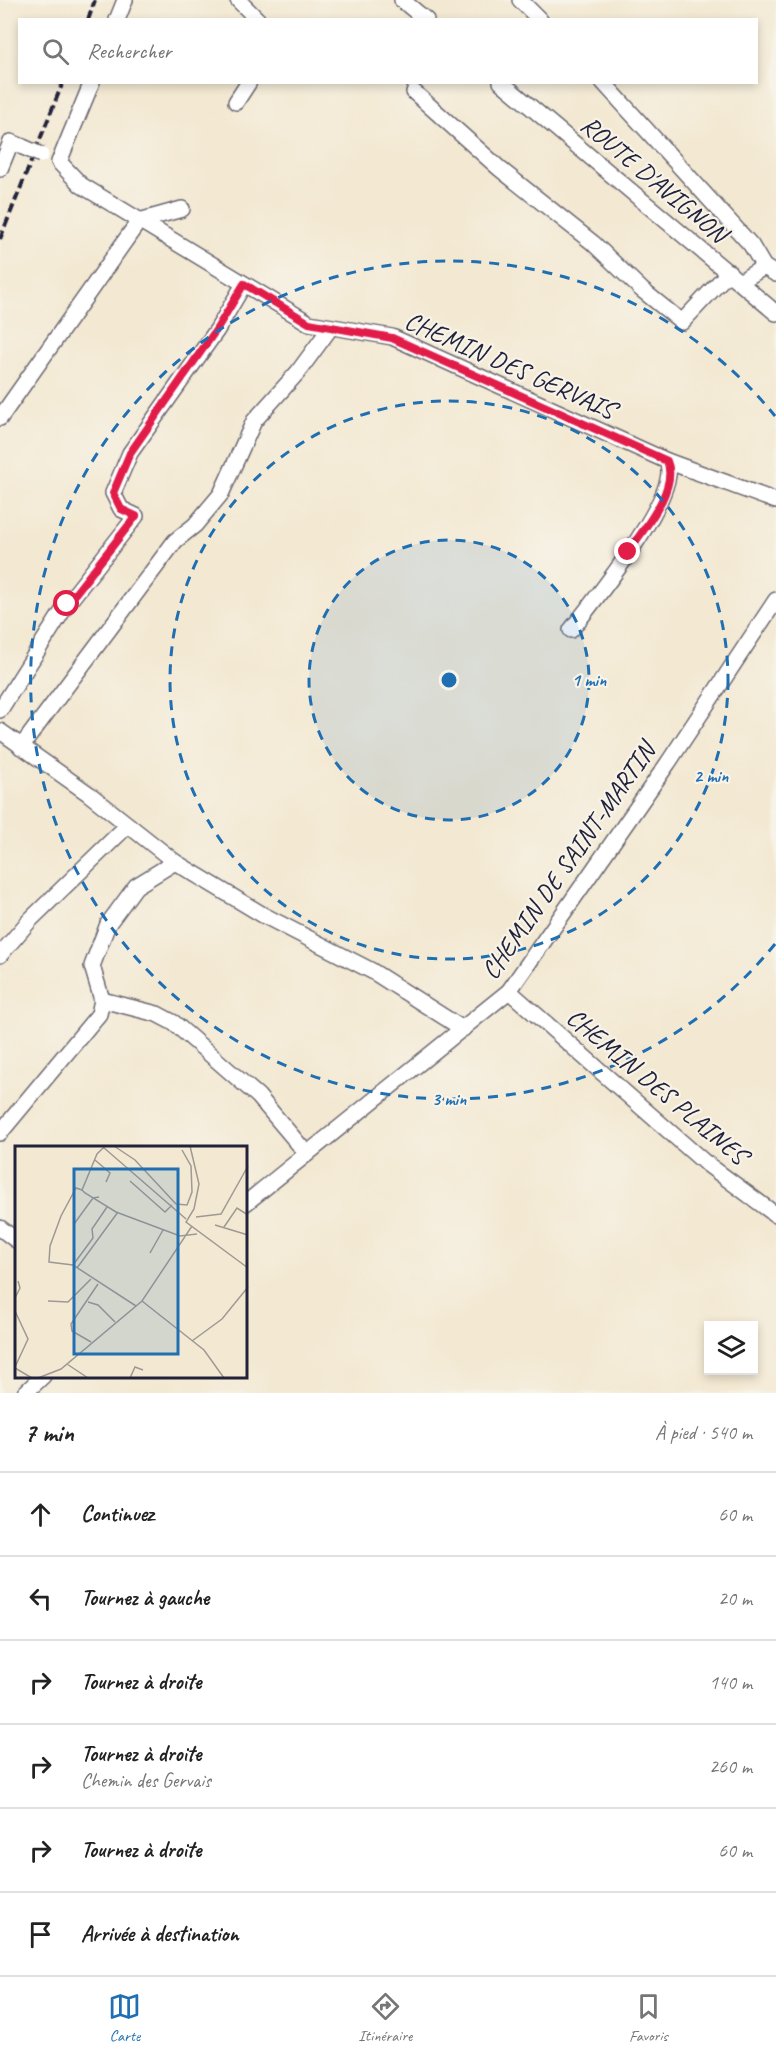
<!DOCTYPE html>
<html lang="fr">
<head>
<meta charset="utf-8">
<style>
  :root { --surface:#fff; --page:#f2f2f2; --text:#222; --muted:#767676; --line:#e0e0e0; --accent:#1f6fb2 }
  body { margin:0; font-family:Caveat,sans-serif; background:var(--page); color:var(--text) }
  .controls { position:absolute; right:18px; bottom:18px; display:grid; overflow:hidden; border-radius:0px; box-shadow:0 3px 9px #0003 }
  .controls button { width:54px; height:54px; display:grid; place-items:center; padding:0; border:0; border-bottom:2px solid var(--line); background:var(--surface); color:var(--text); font:30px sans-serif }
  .stop { position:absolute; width:18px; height:18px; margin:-14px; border:4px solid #e11d48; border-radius:50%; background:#fff }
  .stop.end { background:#e11d48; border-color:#fff; box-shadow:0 2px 6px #0008 }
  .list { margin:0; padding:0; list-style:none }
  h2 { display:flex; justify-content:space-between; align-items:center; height:78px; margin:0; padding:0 24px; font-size:26px }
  h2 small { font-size:20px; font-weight:400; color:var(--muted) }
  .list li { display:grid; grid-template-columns:39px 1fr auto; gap:18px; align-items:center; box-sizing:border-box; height:84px; padding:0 24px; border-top:2px solid var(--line) }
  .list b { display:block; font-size:22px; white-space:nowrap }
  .list p { margin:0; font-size:20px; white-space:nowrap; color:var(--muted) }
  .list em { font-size:20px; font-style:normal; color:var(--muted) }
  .icon { flex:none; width:33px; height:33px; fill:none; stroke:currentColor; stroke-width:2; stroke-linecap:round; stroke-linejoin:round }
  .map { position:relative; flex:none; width:776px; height:1393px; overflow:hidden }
  .search { position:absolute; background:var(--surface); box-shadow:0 3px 9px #0003; left:18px; right:18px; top:18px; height:66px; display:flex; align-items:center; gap:15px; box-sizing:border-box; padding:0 21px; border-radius:0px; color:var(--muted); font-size:22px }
  .sheet { height:582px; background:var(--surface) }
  nav { display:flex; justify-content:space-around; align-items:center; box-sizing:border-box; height:84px; border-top:2px solid var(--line); background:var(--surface); font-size:16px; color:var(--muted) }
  nav a { display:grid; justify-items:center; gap:3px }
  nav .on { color:var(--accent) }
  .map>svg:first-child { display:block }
</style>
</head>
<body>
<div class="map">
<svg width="776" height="1393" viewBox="0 0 776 1393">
  <rect width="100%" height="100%" fill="#f7f3e8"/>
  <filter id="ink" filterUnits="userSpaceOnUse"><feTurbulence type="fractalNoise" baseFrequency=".0167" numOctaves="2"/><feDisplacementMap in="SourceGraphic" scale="12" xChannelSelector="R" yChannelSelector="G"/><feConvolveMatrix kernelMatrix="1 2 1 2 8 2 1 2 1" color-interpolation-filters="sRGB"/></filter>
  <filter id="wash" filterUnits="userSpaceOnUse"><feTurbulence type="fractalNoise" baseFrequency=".008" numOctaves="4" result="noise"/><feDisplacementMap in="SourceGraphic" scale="24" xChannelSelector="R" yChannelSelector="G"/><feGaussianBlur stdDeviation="1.35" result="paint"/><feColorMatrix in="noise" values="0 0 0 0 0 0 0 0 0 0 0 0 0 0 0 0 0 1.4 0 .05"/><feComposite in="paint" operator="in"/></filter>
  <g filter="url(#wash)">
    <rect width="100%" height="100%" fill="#f3e8d1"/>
  </g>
  <g filter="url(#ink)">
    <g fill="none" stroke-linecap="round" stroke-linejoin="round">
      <defs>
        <g id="minor">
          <polyline points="238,0 258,20"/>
          <polyline points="402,0 426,20"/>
          <polyline points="520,0 540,20"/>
          <polyline points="117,20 125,0"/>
          <polyline points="92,82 59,162 81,185 309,323 392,337 667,461 776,501"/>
          <polyline points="501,82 776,313"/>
          <polyline points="603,82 751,245 764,267"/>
          <polyline points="414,92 500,169 593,243 642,290 682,322 729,272"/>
          <polyline points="236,102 249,82"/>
          <polyline points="0,169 11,142 23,147"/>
          <polyline points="741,281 764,267 776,274"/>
          <polyline points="0,418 139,221 182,209"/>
          <path d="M 571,630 C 593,602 682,493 667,461"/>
          <polyline points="0,710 67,604 136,516 121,509 113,493 130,453 217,330 244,284"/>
          <polyline points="0,731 89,794 175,862 263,915 372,971 463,1029"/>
          <polyline points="21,747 175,541 195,525 221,494 254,421 298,372 331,327"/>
          <polyline points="0,955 30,920 128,825"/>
          <polyline points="509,991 703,1161 776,1215"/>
          <polyline points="102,1000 157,1014 174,1023 258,1096 307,1154"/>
          <polyline points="0,1133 99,1014 102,1000 92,966 108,924 136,886 175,862"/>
          <polyline points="246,1203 509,991 668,763 776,600"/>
          <polyline points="0,1228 16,1240"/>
          <polyline points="25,1393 43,1376"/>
        </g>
      </defs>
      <use href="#minor" stroke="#6b6770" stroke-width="18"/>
      <use href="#minor" stroke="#fff" stroke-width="15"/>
      <g stroke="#22223b" stroke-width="4" stroke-dasharray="9 4.5" stroke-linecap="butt">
        <polyline points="88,20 95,0"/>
        <polyline points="0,239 63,82"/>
      </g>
      <defs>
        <polyline id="minor-bridge" points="23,147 41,155"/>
      </defs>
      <use href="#minor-bridge" stroke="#6b6770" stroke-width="18" stroke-linecap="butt"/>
      <use href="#minor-bridge" stroke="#fff" stroke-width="15"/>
    </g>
  </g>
  <g fill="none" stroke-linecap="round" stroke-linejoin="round" filter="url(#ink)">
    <path stroke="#e11d48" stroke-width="8" d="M 67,604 L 136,516 L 121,509 L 113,493 L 130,453 L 216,330 L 244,284 L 309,323 L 392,338 L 667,461 C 679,488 643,530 628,552"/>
  </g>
  <circle cx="449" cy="680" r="140" fill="#1f6fb2" fill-opacity=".12"/>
  <g fill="none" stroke="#1f6fb2" stroke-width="3" stroke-dasharray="10 8">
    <circle cx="449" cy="680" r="140"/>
    <circle cx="449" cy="680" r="279"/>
    <path d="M775 944A419 419 0 1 1 775 416"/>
  </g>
  <g text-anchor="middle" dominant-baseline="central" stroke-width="4.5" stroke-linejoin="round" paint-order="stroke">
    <g font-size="26" fill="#22223b" stroke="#f7f3e8">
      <text transform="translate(654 179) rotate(40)">ROUTE D'AVIGNON</text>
      <text transform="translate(510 365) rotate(24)">CHEMIN DES GERVAIS</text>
      <text transform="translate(568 861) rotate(-55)">CHEMIN DE SAINT-MARTIN</text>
      <text transform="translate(657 1086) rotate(40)">CHEMIN DES PLAINES</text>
    </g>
  </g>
  <g transform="translate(15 1146)">
    <rect width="232" height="232" fill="#f3e8d1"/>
    <path fill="none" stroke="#9f9995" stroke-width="1.5" d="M 90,0 L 82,8 L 67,44 L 70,47 L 101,66 L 165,90 L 182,88M 99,0 L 120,14 L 161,58M 175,0 L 184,38 L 179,63 L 171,76 L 233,122M 88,1 L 171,73M 80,14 L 95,27 L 91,36M 115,35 L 150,66 L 157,59M 67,44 L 61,42 L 46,70 L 35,100 L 34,116 L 58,119 L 121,160M 161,58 L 172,59 L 177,46 L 176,20 L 167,4M 181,71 L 206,68 L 233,20M 59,78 L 78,52 L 84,51M 200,79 L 233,89M 209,81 L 222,62 L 233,69M 135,107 L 148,84M 58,119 L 78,92 L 77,83 L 92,61M 62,122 L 103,66M 0,152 L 5,142 L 3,135M 33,155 L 53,156 L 76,133M 127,155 L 189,204 L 209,232M 73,156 L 83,159 L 100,176M 0,165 L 13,193 L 0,221M 177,195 L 207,173 L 233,141M 76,196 L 57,185 L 56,178 L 83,138M 52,218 L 73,232M 0,222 L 17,232M 23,232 L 46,223 L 127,155 L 177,80M 115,232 L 120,221 L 128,224"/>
    <path fill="#1f6fb2" fill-opacity="0.15" stroke="#1f6fb2" stroke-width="3" d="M 59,23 L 163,23 L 163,208 L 59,208 Z"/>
    <rect width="232" height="232" fill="none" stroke="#22223b" stroke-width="3"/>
  </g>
  <circle cx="449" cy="680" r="9" fill="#1f6fb2" stroke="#f7f3e8" stroke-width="3"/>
  <g font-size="18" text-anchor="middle" font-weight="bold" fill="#1f6fb2" stroke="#f7f3e8" stroke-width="4.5" stroke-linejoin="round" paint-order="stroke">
    <text x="589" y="686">1 min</text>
    <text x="711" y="782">2 min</text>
    <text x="449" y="1105">3 min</text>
  </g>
</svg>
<div class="controls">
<button><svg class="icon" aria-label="layers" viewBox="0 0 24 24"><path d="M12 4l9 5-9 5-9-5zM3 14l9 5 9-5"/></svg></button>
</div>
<div class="stop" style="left:67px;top:604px"></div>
<div class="stop end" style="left:628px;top:552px"></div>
<div class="search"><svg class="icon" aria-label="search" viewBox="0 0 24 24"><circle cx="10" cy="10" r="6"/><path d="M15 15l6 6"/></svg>Rechercher</div>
</div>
<section class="sheet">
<h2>7 min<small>À pied · 540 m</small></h2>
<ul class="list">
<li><svg class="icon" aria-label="ahead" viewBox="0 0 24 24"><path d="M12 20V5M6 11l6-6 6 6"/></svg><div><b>Continuez</b></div><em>60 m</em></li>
<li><svg class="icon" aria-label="left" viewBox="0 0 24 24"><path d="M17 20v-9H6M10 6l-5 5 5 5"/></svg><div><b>Tournez à gauche</b></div><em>20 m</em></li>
<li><svg class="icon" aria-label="right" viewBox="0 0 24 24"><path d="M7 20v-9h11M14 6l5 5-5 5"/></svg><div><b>Tournez à droite</b></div><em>140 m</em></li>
<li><svg class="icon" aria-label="right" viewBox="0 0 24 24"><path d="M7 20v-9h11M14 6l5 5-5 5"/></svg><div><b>Tournez à droite</b><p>Chemin des Gervais</p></div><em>260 m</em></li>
<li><svg class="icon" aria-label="right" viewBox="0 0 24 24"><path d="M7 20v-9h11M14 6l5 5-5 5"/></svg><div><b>Tournez à droite</b></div><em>60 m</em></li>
<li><svg class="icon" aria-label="arrive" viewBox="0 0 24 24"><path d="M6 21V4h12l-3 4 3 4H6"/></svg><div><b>Arrivée à destination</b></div></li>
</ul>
</section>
<nav>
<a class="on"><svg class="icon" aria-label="map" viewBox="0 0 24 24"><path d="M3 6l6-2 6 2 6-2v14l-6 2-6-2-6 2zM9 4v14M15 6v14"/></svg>Carte</a>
<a><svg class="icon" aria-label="directions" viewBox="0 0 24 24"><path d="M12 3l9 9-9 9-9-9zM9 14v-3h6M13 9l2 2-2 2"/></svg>Itinéraire</a>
<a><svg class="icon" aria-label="saved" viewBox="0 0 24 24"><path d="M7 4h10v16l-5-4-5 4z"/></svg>Favoris</a>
</nav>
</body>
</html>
